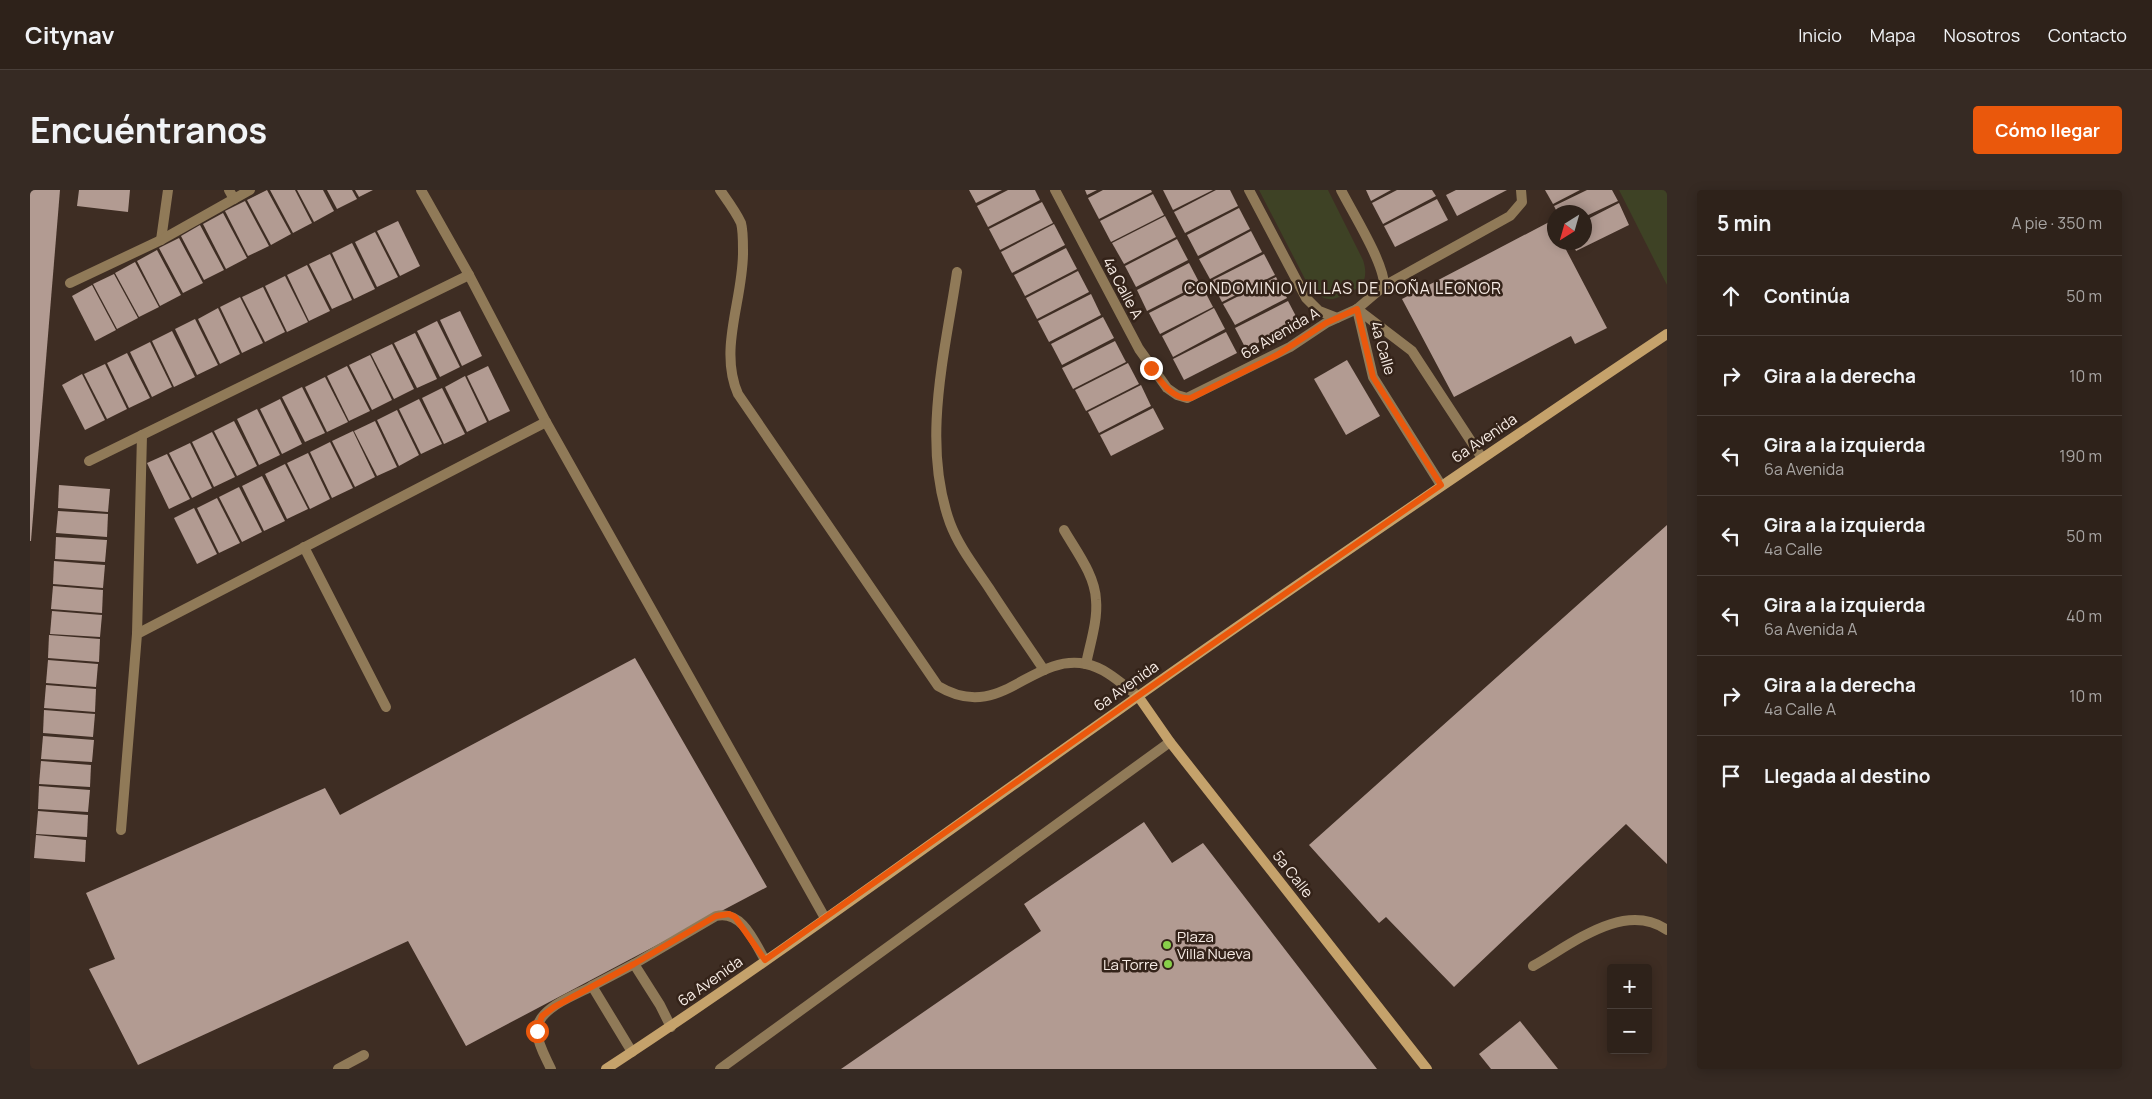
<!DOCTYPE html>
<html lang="es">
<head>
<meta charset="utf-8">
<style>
  :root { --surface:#2e221a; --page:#362a23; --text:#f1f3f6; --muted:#a7a4a2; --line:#493f39; --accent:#ea580c }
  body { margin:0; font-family:Manrope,sans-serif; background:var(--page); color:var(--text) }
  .controls { position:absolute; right:15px; bottom:15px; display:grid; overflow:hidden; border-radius:5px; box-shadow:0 2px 12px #0003 }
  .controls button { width:45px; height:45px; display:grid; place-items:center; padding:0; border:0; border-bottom:1px solid var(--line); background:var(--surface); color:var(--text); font:25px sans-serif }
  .compass { position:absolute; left:1517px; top:15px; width:45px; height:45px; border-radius:50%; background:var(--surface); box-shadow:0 2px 12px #0003; rotate:217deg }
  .stop { position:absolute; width:15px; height:15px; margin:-11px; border:4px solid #ea580c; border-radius:50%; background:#fff }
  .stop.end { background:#ea580c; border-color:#fff; box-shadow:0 1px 5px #0008 }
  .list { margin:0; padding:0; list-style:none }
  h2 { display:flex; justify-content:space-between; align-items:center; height:65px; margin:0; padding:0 20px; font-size:21px }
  h2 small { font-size:16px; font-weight:400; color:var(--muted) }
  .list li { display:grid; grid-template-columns:32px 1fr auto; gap:15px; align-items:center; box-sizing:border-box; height:80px; padding:0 20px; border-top:1px solid var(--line) }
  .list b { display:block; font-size:19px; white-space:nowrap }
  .list p { margin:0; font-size:16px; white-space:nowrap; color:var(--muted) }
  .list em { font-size:16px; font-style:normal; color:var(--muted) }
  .icon { flex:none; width:28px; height:28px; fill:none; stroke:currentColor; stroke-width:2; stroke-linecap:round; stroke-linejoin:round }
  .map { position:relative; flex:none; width:1637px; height:879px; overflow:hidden; border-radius:5px }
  header { display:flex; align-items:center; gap:30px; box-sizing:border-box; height:70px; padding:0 25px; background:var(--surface); border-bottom:1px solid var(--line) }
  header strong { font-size:24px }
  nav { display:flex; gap:28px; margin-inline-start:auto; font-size:18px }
  .intro { display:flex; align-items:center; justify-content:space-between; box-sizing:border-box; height:120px; padding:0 30px }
  h1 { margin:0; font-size:35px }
  .button { padding:12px 22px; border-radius:5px; background:var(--accent); color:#fff; font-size:18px; font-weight:700 }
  main { display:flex; gap:30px; padding:0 30px }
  aside { flex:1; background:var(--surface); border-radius:5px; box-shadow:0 2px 12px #0003 }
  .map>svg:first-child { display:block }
</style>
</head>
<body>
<header>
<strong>Citynav</strong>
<nav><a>Inicio</a><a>Mapa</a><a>Nosotros</a><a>Contacto</a></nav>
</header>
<div class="intro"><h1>Encuéntranos</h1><a class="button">Cómo llegar</a></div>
<main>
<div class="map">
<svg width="1637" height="879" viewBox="0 0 1637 879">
  <rect width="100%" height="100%" fill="#3e2d23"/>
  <g fill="#3e4225">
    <path d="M 1229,0 L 1298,0 L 1333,70 C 1336,79 1337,89 1330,97 C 1302,111 1295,118 1275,89 Z"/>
    <polygon points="1589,0 1637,0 1637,95"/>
  </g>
  <g fill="#b29b92">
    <polygon points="0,0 30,0 1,351 0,351"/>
    <polygon points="49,0 100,0 98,22 47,16"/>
    <polygon points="237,0 261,44 241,55 217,10"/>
    <polygon points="240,0 265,0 282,33 263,43"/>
    <polygon points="267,0 293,0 304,21 284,32"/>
    <polygon points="297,0 322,0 327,9 307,19"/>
    <polygon points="325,0 343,0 329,7"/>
    <polygon points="939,0 972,0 946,13"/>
    <polygon points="978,0 1005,0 1010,10 958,37 947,16"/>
    <polygon points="1055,0 1067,0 1057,5"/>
    <polygon points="1073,0 1121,0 1122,2 1069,29 1058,8"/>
    <polygon points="1133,0 1183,0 1143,20"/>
    <polygon points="1186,0 1200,0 1208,16 1155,43 1144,22"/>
    <polygon points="1336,0 1361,0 1341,11"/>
    <polygon points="1367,0 1402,0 1406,6 1353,34 1342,13"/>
    <polygon points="1426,0 1477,0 1427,26 1416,5"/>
    <polygon points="1515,0 1550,0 1523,14"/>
    <polygon points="1557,0 1582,0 1588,11 1554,27 1554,22 1527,22 1524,16"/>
    <polygon points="1123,4 1134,25 1081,52 1070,31"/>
    <polygon points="1407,9 1418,30 1365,57 1354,36"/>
    <polygon points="215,11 239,56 218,66 195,21"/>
    <polygon points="1012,12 1023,33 970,60 959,39"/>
    <polygon points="1589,13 1599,35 1546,61 1542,52 1554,52 1554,31"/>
    <polygon points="1209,18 1220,39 1168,66 1157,45"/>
    <polygon points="193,23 217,68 196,79 173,34"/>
    <polygon points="1135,26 1146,47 1094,74 1082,53"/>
    <polygon points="368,31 390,76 370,86 347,41"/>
    <polygon points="1521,31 1524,38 1524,52 1532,52 1577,138 1545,154 1541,146 1424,207 1372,109"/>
    <polygon points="1024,34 1035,55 982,83 971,62"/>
    <polygon points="170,35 194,80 174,90 151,46"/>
    <polygon points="1221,41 1232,62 1180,89 1169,69"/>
    <polygon points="345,42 368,87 347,97 325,52"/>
    <polygon points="149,48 173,93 153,103 129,58"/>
    <polygon points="1147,49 1158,70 1106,97 1095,76"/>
    <polygon points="322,53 345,99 324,109 302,63"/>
    <polygon points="1036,58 1047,79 995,106 984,85"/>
    <polygon points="127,60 151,105 130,116 107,71"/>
    <polygon points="300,64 322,110 302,119 279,74"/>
    <polygon points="1234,64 1245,85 1192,112 1181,91"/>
    <polygon points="105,72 129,117 109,127 85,83"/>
    <polygon points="1159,73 1170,94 1117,121 1107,100"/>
    <polygon points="277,75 300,121 279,131 257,85"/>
    <polygon points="1048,81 1059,102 1007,129 996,108"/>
    <polygon points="84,84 108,128 87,139 63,94"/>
    <polygon points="255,86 278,132 257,142 235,96"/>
    <polygon points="1246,87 1257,108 1205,135 1193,114"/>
    <polygon points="62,95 86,140 65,151 42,106"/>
    <polygon points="1172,96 1183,117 1130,144 1119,123"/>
    <polygon points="233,97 255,142 235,152 212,107"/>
    <polygon points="1061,104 1071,125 1019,152 1008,131"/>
    <polygon points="210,107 233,153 212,163 190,117"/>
    <polygon points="1258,111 1269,132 1216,159 1205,138"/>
    <polygon points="188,118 210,164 190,174 168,129"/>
    <polygon points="1184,118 1195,139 1143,167 1132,146"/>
    <polygon points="430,121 452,166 432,176 410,130"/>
    <polygon points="1073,127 1084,148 1032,175 1021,154"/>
    <polygon points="165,129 188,175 167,185 145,139"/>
    <polygon points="407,131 430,177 410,187 387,141"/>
    <polygon points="142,141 165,187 144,197 122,151"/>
    <polygon points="1196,142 1207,163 1154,190 1143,169"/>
    <polygon points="385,143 407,189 387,198 364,153"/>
    <polygon points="1085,151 1096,172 1043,199 1032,178"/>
    <polygon points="120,152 142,197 122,207 100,162"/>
    <polygon points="362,154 384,199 364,209 341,164"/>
    <polygon points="97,163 120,208 99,218 77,173"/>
    <polygon points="340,165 362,210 342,220 319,175"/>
    <polygon points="1317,170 1350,226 1316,245 1284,189"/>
    <polygon points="1098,173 1109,194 1056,221 1045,200"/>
    <polygon points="75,174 97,219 77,229 54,184"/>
    <polygon points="317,176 340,221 319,231 297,186"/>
    <polygon points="458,176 480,221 459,231 437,186"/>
    <polygon points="52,184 75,230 55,240 32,195"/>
    <polygon points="435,186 457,232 437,242 415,197"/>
    <polygon points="295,187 318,232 297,242 275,197"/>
    <polygon points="1111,195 1121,216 1069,243 1058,222"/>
    <polygon points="272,197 295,243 275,252 252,207"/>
    <polygon points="412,198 435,244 414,254 392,208"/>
    <polygon points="250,209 272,254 252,264 230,219"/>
    <polygon points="389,209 412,254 391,264 369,219"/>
    <polygon points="1123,218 1134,239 1081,266 1070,245"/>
    <polygon points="227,219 250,265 229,275 207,229"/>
    <polygon points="367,220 389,265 369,276 347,230"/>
    <polygon points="204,231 227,276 207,286 184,241"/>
    <polygon points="345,231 367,277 347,286 324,241"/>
    <polygon points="323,241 345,287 325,297 302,251"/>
    <polygon points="182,242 205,287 184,297 162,252"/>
    <polygon points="300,252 323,298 302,308 280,262"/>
    <polygon points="160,253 182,298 162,308 139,263"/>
    <polygon points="278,263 300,309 280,319 257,273"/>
    <polygon points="137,264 160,309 139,319 117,273"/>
    <polygon points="255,274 278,319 257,329 235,284"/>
    <polygon points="232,286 255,331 234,341 212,296"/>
    <polygon points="29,295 80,299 78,322 28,318"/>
    <polygon points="209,297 232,342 212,352 189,307"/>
    <polygon points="187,308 210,353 189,363 167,318"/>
    <polygon points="164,318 187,364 167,374 144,328"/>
    <polygon points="28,321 78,324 77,347 26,343"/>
    <polygon points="1637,335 1637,674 1596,634 1424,797 1356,727 1349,733 1279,655"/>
    <polygon points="26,347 77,350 75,372 25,369"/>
    <polygon points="24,371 75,375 73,398 23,394"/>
    <polygon points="23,396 73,400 72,423 21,419"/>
    <polygon points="22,421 72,425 70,447 20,444"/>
    <polygon points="19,445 70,449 69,472 18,468"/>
    <polygon points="605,468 737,697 436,856 378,751 108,875 59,779 85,769 56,703 295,598 310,625"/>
    <polygon points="18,470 68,474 66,497 16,493"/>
    <polygon points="16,495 66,499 65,522 14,518"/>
    <polygon points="14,520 65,524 63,547 13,543"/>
    <polygon points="13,546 64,550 62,572 11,569"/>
    <polygon points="11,571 61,575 60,597 9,594"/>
    <polygon points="9,596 60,600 58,622 8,619"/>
    <polygon points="8,621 58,625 57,647 6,644"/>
    <polygon points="1114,632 1142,673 1173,653 1347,879 811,879 1011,741 994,714"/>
    <polygon points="6,645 56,650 55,672 4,668"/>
    <polygon points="1490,831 1528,879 1461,879 1449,864"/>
  </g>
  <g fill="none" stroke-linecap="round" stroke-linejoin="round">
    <g stroke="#907a58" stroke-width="10">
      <path d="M 690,0 C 697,10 706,22 711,33 C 713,40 713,52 713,60 C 714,108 688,158 708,204 L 908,496 C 971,534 1000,463 1056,474 C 1076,478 1092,494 1108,506"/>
      <path d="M 927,82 C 915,163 891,253 920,333 C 929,357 945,377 959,398 C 977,426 996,453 1014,480"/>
      <path d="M 1034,340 C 1046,361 1065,385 1066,410 C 1068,430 1060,454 1056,474"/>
      <path d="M 604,774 L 686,726 C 712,720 724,751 735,770"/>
      <path d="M 1503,776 C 1541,755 1594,710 1637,740"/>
      <polyline points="562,796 604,774 630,815 641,837"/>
      <polyline points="308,879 334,865"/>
      <path d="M 521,879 C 516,868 508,855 507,842 C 506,818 545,806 562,796 L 602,862"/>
      <polyline points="690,879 1140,552"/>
    </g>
    <g stroke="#907a58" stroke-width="10">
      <polyline points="199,0 204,9"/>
      <polyline points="391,0 439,85 516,232 795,728"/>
      <polyline points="1025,0 1109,159 1137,198 1147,205 1157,208 1260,157 1296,133 1327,119 1354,96 1480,26 1492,12 1491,0"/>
      <polyline points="1219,0 1276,108 1289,121 1307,128"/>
      <path d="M 1311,0 C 1322,22 1355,74 1354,96"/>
      <polyline points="131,50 138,0"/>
      <polyline points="40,93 131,50 220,0"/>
      <polyline points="1327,119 1343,187 1411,295"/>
      <polyline points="1327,119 1382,161 1452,268"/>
      <polyline points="59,271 439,85"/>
      <polyline points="274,357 356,517"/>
      <polyline points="107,444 112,245"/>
      <polyline points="91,640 107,444 516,232"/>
    </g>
    <g stroke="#c5a26b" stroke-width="10">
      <polyline points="1108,506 1140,552 1397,879"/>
      <path d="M 576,879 C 750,765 917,641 1086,522 C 1267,393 1452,268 1637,144"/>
    </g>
  </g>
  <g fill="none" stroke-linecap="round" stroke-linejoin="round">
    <path stroke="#ea580c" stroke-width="6" d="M 507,841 L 512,826 L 524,817 L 604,774 L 686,726 L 699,724 L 705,727 L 735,770 L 1108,506 L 1411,295 L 1343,187 L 1327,119 L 1296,133 L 1247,165 L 1161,208 C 1143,211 1130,190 1121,178"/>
  </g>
  <g fill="#88cf4a" stroke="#342319" stroke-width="2">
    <circle cx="1137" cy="755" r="5"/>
    <circle cx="1138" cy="774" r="5"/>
  </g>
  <g text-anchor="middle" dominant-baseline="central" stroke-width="5" stroke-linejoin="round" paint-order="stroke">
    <g font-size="15" fill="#f7ece5" stroke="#342319">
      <text transform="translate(1093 98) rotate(62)">4a Calle A</text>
      <text transform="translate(1250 143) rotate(-30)">6a Avenida A</text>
      <text transform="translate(1353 158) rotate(74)">4a Calle</text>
      <text transform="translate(1454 248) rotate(-34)">6a Avenida</text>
      <text transform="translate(1096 496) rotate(-35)">6a Avenida</text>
      <text transform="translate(1263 684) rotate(52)">5a Calle</text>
      <text transform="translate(680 791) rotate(-35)">6a Avenida</text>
    </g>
    <g font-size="15" fill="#f7ece5" stroke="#342319" text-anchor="start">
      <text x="1147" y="746">Plaza<tspan x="1147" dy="17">Villa Nueva</tspan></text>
      <text x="1128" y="774" text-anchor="end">La Torre</text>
    </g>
    <g font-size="16" letter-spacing="1" fill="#f7ece5" stroke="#342319">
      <text x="1313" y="98">CONDOMINIO VILLAS DE DOÑA LEONOR</text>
    </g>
  </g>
</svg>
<div class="controls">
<button>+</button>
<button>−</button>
</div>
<svg class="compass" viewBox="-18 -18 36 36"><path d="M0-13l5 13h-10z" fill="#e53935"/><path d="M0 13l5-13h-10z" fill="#a7a4a2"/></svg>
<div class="stop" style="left:507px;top:841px"></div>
<div class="stop end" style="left:1121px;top:178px"></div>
</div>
<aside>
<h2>5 min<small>A pie · 350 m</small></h2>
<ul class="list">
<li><svg class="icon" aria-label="ahead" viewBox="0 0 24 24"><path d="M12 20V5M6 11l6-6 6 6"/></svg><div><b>Continúa</b></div><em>50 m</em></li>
<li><svg class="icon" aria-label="right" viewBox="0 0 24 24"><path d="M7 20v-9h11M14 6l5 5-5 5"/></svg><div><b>Gira a la derecha</b></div><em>10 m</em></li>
<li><svg class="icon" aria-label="left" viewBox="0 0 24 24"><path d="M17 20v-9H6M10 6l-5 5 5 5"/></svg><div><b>Gira a la izquierda</b><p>6a Avenida</p></div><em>190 m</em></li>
<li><svg class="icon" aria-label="left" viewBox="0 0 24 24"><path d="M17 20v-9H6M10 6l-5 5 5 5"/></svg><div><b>Gira a la izquierda</b><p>4a Calle</p></div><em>50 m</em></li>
<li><svg class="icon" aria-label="left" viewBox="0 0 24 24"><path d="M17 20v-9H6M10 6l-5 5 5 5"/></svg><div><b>Gira a la izquierda</b><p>6a Avenida A</p></div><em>40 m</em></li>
<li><svg class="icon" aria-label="right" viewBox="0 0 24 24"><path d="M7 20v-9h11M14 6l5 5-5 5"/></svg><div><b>Gira a la derecha</b><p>4a Calle A</p></div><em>10 m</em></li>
<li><svg class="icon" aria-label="arrive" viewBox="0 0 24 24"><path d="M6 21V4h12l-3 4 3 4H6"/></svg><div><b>Llegada al destino</b></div></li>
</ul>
</aside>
</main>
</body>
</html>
